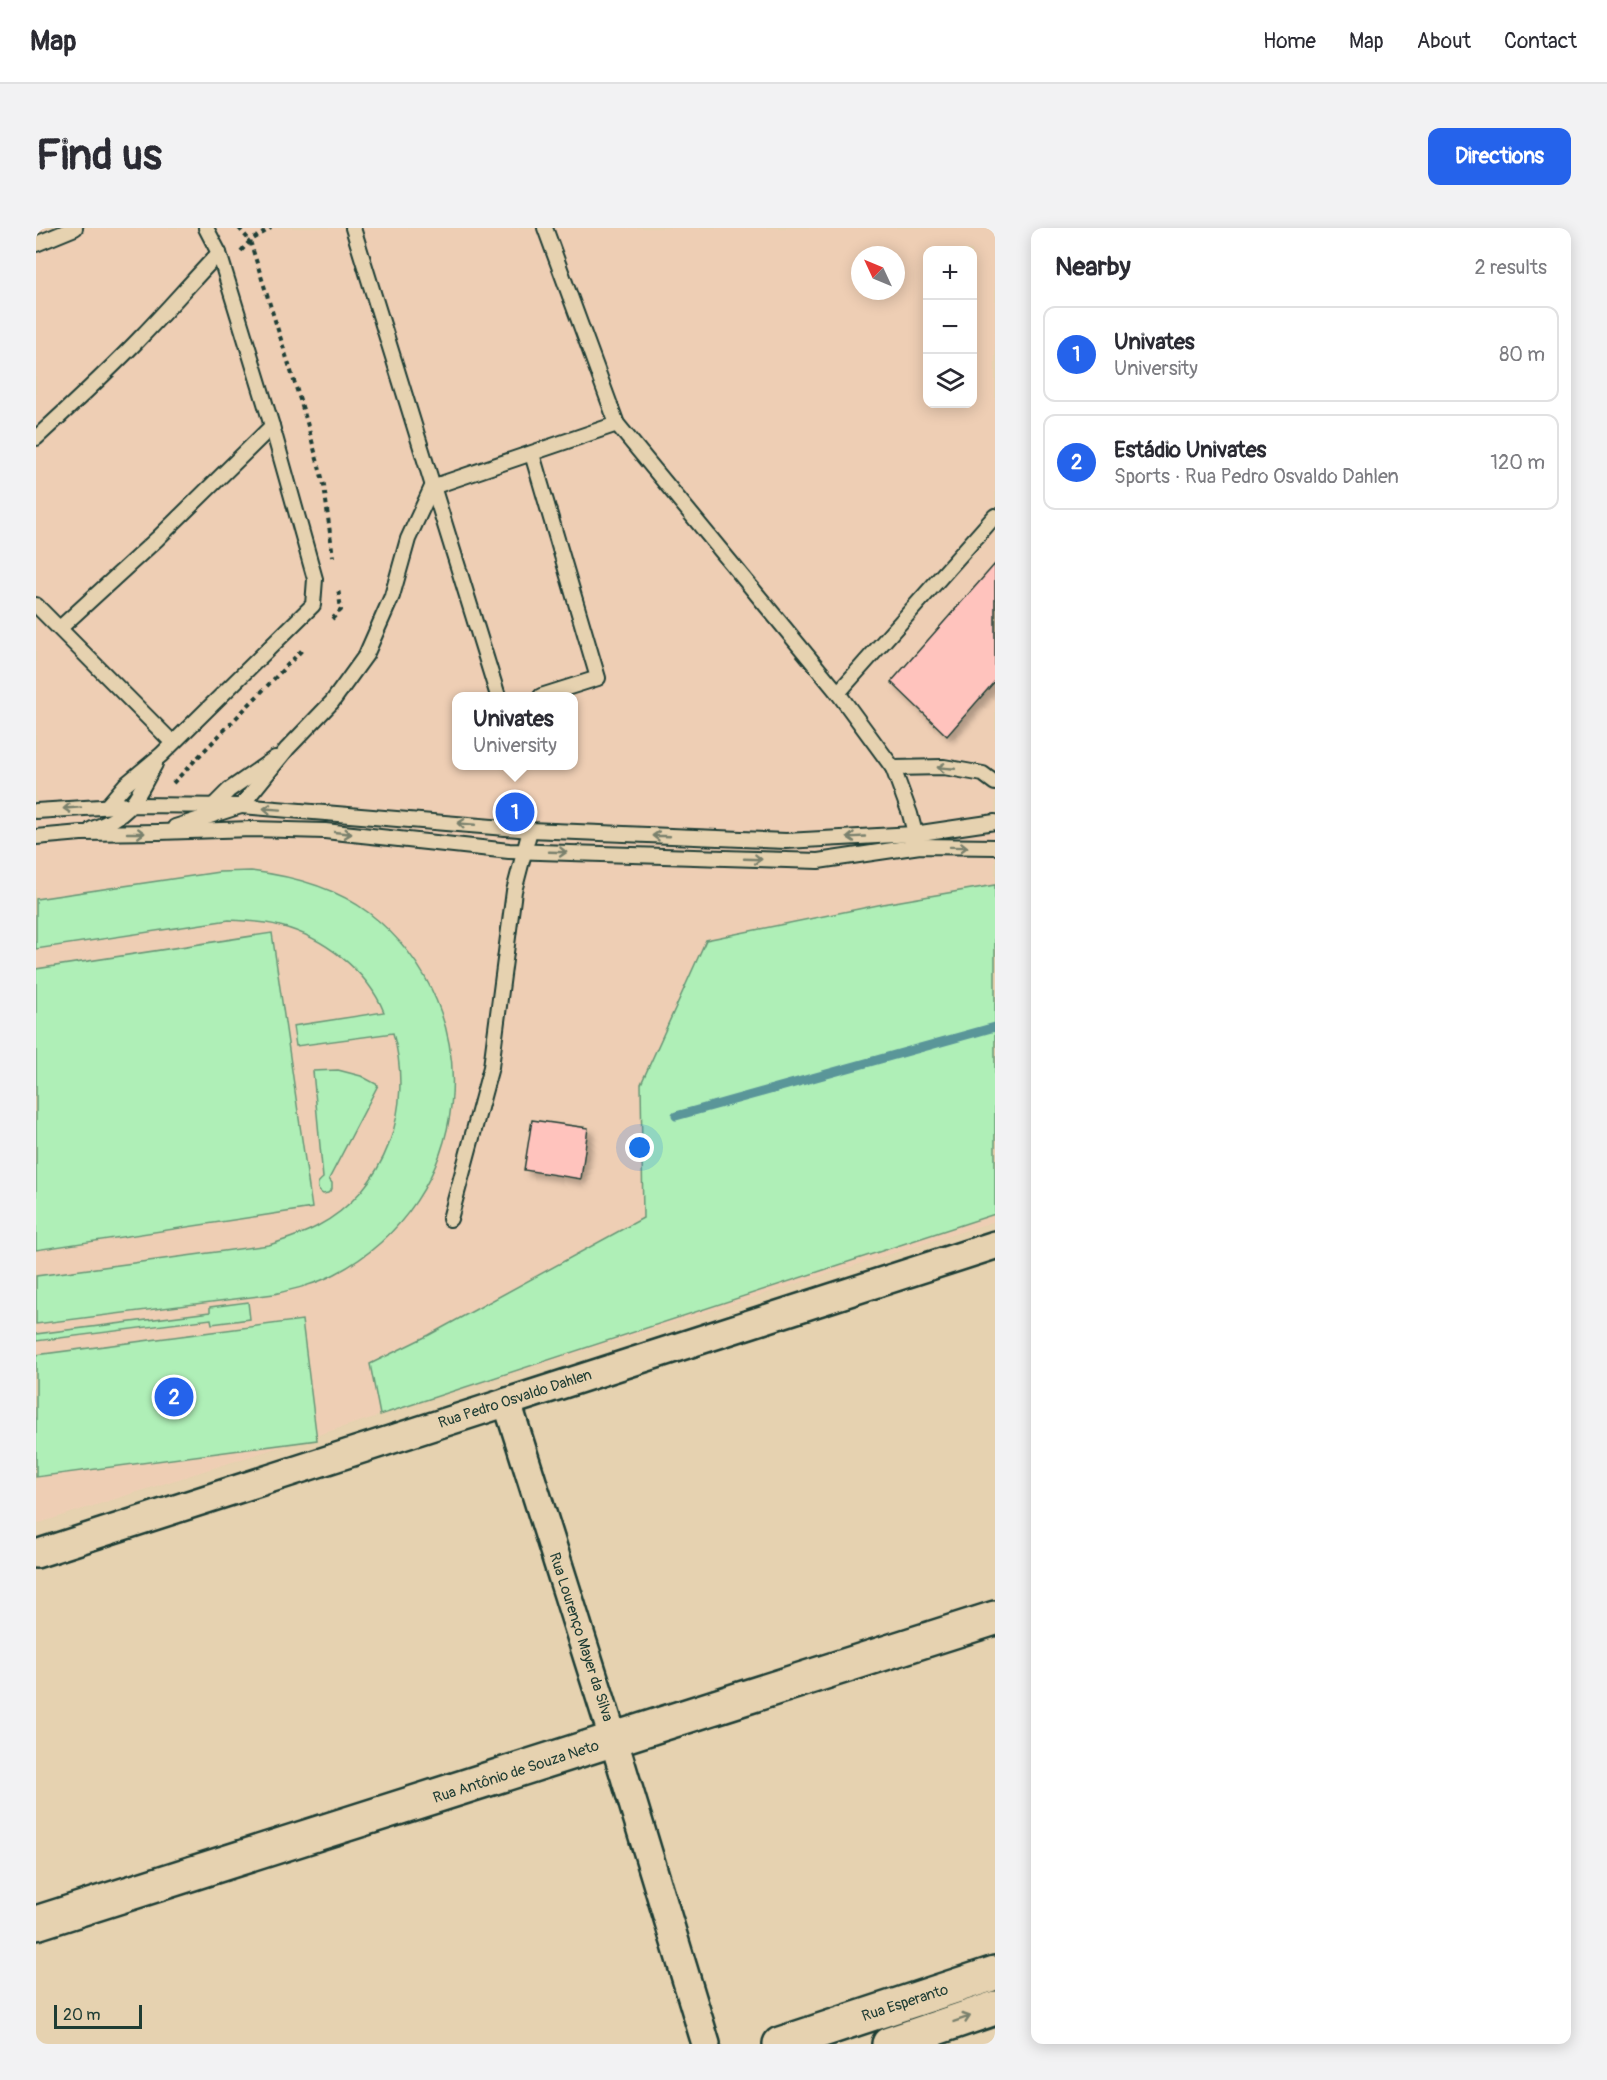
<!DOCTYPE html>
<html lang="en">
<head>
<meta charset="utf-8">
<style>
	:root { --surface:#fff; --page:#f2f2f3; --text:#2b2b33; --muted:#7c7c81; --line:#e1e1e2; --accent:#2563eb }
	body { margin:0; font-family:Pangolin,sans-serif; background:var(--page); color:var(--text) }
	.controls { position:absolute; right:18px; top:18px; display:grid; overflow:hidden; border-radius:12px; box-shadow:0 3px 15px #0003 }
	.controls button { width:54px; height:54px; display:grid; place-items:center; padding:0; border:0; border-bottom:2px solid var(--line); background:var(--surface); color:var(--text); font:30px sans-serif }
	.compass { position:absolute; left:815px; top:18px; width:54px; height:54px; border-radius:50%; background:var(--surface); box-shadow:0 3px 15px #0003; rotate:314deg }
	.scale { position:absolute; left:18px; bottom:15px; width:88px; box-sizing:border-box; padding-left:6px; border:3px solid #1f3d34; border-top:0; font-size:16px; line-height:21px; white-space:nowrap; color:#1f3d34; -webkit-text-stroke:4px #e6d2b0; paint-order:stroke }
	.you { position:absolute; left:604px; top:920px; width:21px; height:21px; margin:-15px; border:4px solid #fff; border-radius:50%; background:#1a73e8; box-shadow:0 0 0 9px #1a73e833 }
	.badge { display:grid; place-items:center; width:39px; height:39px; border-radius:50%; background:var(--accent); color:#fff; font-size:20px; font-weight:700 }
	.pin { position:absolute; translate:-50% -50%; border:3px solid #fff; box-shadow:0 2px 6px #0006 }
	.popup { position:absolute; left:416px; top:464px; width:126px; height:78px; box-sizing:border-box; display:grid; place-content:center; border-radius:12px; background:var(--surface); filter:drop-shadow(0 2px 4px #0005); font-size:20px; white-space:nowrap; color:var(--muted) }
	.popup b { font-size:22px; color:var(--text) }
	.popup::after { content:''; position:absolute; left:50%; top:100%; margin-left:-12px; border:12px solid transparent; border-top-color:var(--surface) }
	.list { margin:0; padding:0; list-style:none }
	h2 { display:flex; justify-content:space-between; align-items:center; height:78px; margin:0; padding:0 24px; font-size:26px }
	h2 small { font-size:20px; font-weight:400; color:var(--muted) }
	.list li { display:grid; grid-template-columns:39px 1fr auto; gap:18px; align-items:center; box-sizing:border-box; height:96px; margin:0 12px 12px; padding:0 12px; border:2px solid var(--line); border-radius:12px }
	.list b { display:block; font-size:22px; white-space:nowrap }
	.list p { margin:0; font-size:20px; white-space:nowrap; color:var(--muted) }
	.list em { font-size:20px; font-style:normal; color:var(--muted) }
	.icon { flex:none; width:33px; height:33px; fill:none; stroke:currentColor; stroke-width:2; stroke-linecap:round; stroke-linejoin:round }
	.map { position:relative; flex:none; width:959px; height:1816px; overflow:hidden; border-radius:12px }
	header { display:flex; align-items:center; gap:36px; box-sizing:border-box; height:84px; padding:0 30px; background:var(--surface); border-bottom:2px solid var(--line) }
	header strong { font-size:28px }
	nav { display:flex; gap:33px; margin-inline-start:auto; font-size:21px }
	.intro { display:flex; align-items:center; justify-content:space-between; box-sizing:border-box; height:144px; padding:0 36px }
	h1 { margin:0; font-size:42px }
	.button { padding:15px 27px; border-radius:12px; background:var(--accent); color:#fff; font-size:21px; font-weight:700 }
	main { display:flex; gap:36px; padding:0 36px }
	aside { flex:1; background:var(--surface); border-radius:12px; box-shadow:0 3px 15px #0003 }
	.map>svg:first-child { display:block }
	.built { fill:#eeceb4; fill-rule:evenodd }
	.green { fill:#afefb7; stroke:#679676; stroke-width:1.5 }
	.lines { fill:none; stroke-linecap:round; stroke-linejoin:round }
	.stream { stroke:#5a9699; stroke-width:9 }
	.building { fill:#ffc3bd; stroke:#1f3d34; stroke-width:1.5; filter:url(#shadow) }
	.lane-casing { stroke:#1f3d34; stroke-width:18 }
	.street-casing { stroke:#1f3d34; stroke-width:32 }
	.secondary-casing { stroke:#1f3d34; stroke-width:38 }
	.path { stroke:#1f3d34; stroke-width:4; stroke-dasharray:4.5 4.5; stroke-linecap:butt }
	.lane { stroke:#e6d2b0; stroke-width:14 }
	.street { stroke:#e6d2b0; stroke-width:27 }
	.secondary { stroke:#e6d2b0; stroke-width:33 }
	.oneway { stroke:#79806c }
	.labels { text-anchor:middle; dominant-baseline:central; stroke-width:6; stroke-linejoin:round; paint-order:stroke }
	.street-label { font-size:15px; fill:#1f3d34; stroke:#e6d2b0 }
</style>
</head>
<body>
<header>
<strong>Map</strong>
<nav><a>Home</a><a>Map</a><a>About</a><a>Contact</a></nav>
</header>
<div class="intro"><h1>Find us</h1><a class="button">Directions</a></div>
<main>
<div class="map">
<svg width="959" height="1816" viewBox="0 0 959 1816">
	<defs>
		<filter id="shadow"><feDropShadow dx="5.5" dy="5.5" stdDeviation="3" flood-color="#0004"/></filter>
	</defs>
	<rect width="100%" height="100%" fill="#e6d2b0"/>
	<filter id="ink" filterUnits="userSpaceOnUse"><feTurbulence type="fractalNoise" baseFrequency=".0167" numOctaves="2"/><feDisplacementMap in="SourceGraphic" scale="12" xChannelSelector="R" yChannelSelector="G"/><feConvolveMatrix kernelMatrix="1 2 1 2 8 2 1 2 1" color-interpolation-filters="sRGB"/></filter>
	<g filter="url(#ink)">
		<path class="built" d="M 0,0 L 959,0 L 959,993 L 0,1296 ZM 891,22 L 936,22 L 936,176 L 891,176 ZM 824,27 L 860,27 L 860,63 L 824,63 ZM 420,468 L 538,468 L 538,538 L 420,538 Z"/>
		<g class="green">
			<path d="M 215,643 C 257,648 299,659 333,685 C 459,783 438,973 299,1046 C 280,1056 259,1061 238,1066 L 0,1096 L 0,1048 L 233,1017 C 249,1012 265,1007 280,999 C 351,962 378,879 357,805 L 260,818 L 257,798 L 348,784 C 331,742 287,709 244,698 C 227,693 210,693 193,692 L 0,721 L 0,671 L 183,644 Z"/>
			<path d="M 959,657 L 959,986 L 344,1187 L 334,1136 L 393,1107 L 607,990 L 605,856 L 670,712 L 847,676 Z"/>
			<path d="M 236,705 L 276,980 L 0,1022 L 0,741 Z"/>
			<path d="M 302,842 L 325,848 L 342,857 L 293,951 L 296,955 L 296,961 L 292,965 L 287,966 L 283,963 C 280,956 282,954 287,950 L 277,843 Z"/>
			<path d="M 212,1074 L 214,1091 L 176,1096 L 175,1091 L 0,1113 L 0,1106 L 174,1084 L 174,1079 Z"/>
			<path d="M 266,1092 L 281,1212 L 0,1249 L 0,1127 Z"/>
		</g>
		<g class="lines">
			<path class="stream" d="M 640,888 L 959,799"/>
		</g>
		<g class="building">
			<path d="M 959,336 L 959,453 L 911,508 L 855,454 Z"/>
			<path d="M 496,892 L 552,900 L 545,951 L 488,942 Z"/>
		</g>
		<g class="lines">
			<defs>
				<g id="lane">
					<path d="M 317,0 L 462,468"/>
					<path d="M 509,0 L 581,196 L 802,465 L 857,540 L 874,586 L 881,613"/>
					<path d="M 0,16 L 39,0"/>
					<path d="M 0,210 C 37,176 73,143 107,107 C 133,80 157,52 183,25"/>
					<path d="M 496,226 L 562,450 L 505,468"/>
					<path d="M 0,377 L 136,514"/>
					<path d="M 24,400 L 121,311 L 236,198"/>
					<path d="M 802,465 L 959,288"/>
					<path d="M 857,540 L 908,539 L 947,546 L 959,555"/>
					<path d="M 71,578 L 89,557 L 125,527 L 277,377 L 279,351 L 236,198 L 183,25 L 170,0"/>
					<path d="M 177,578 L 193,562 L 239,530"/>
					<path d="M 0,583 L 97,577 L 205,578 L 494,602 L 750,613 L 878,606 L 959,594"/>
					<path d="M 139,599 L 205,578 L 251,521 L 296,474 L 330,427 L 356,368 L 372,311 L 396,259 L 581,196"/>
					<path d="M 56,601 C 97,587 99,571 119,536"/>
					<path d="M 0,609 L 45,605 L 123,604 L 216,601 L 289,603 L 473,623 L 782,633 L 884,618 L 959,619"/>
					<path d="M 414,991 L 455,839 L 478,663 L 494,602"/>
				</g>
				<g id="street">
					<path d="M 471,1174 L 578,1513 L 670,1816"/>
					<path d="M 0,1326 L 959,1017"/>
				</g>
				<g id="secondary">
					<path d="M 0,1695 L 959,1390"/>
					<path d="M 744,1816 L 959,1745"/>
					<path d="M 853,1816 L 959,1780"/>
				</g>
			</defs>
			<use href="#lane" class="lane-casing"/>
			<use href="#street" class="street-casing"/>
			<use href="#secondary" class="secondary-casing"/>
			<g class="path">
				<path d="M 203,0 L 214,13 L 270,191 L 288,257 L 297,329"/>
				<path d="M 205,23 L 214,13 L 235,0"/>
				<path d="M 296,391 L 305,382 L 302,360"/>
				<path d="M 137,555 L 266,422"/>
			</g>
			<use href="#lane" class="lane"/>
			<use href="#street" class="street"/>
			<use href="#secondary" class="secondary"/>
		</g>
		<defs><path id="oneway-shaft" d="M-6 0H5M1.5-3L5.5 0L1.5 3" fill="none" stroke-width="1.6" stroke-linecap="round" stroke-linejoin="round" transform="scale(1.5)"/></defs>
		<g class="oneway">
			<use href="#oneway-shaft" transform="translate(910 540) rotate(-175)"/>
			<use href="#oneway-shaft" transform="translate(36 580) rotate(176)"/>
			<use href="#oneway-shaft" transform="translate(236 581) rotate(-176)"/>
			<use href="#oneway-shaft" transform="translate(430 596) rotate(-175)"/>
			<use href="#oneway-shaft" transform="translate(100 605)"/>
			<use href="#oneway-shaft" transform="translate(307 605) rotate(6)"/>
			<use href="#oneway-shaft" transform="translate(625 608) rotate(-178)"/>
			<use href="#oneway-shaft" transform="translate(820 609) rotate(177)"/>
			<use href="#oneway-shaft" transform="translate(923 619) rotate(1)"/>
			<use href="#oneway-shaft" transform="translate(522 624) rotate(2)"/>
			<use href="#oneway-shaft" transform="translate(717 631) rotate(2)"/>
			<use href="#oneway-shaft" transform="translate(926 1791) rotate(-19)"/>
		</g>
	</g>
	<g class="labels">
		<g class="street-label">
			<text transform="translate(479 1171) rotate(-18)">Rua Pedro Osvaldo Dahlen</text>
			<text transform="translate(545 1409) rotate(72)">Rua Lourenço Mayer da Silva</text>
			<text transform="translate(480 1544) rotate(-18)">Rua Antônio de Souza Neto</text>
			<text transform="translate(869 1775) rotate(-18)">Rua Esperanto</text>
		</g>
	</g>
</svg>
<div class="controls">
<button>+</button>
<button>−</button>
<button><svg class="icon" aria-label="layers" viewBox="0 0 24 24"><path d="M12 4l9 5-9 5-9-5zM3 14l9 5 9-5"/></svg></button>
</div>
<svg class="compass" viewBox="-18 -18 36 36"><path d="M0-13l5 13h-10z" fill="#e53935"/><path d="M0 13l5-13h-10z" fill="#7c7c81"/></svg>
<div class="scale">20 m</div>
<div class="you"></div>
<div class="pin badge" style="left:479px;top:584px">1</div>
<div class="popup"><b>Univates</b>University</div>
<div class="pin badge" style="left:138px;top:1169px">2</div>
</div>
<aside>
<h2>Nearby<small>2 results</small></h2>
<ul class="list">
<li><span class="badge">1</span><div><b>Univates</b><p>University</p></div><em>80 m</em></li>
<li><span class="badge">2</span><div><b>Estádio Univates</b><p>Sports · Rua Pedro Osvaldo Dahlen</p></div><em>120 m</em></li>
</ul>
</aside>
</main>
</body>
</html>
